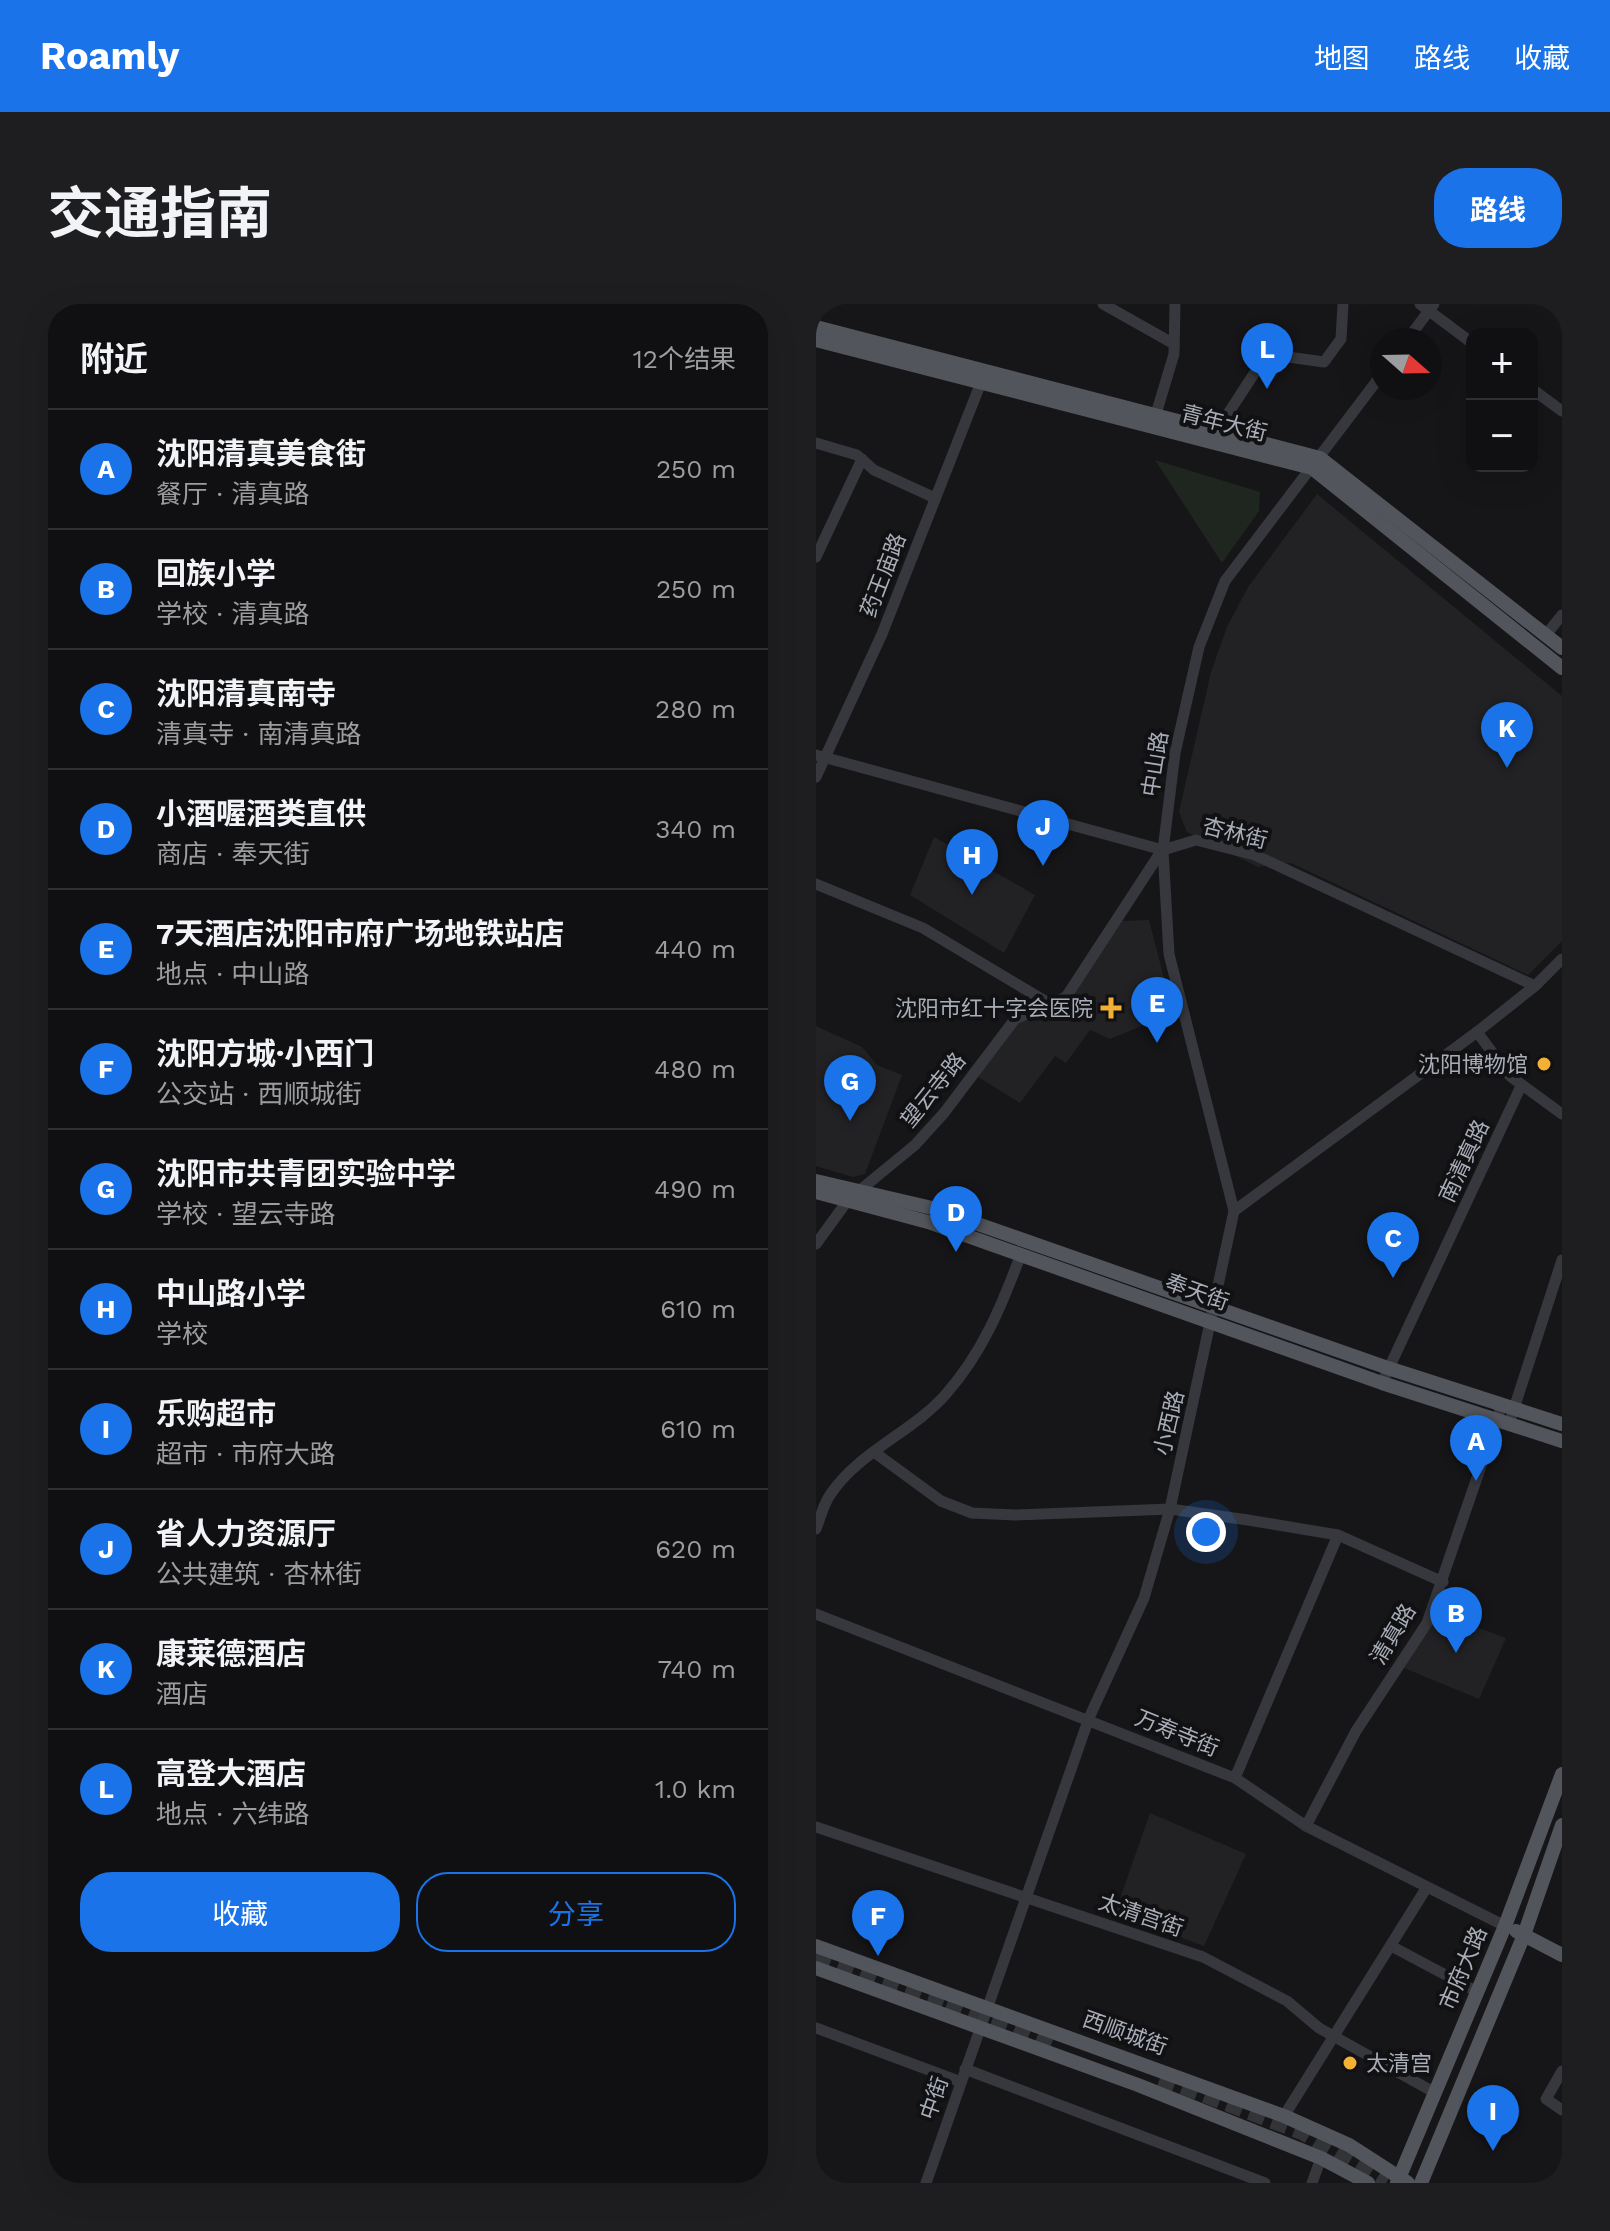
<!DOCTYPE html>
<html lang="zh">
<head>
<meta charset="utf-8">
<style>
	:root { --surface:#101012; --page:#1e1e20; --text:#f1f3f6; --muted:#9c9d9f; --line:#303032; --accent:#1a73e8 }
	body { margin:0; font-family:"Work Sans","Noto Sans SC",sans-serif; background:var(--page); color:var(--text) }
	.controls { position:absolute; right:24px; top:24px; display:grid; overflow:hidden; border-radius:16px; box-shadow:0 8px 32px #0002 }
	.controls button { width:72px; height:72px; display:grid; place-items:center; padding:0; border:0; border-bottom:2px solid var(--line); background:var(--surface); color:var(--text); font:40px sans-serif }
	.compass { position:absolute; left:554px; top:24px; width:72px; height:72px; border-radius:50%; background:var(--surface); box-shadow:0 8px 32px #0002; rotate:110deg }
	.you { position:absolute; left:390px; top:1228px; width:28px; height:28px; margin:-20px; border:6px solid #fff; border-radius:50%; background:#1a73e8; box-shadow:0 0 0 12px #1a73e833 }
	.badge { display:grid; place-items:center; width:52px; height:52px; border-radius:50%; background:var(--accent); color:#fff; font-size:26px; font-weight:700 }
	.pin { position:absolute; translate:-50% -66px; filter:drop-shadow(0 2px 4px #0008) }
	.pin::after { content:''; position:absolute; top:42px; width:28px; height:24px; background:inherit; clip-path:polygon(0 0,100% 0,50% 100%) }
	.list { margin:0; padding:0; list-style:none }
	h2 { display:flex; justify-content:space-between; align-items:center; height:104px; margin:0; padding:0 32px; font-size:34px }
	h2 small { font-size:26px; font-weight:400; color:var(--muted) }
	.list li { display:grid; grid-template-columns:52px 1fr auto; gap:24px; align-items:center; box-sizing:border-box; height:120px; padding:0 32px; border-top:2px solid var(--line) }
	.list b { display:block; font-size:30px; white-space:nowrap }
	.list p { margin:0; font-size:26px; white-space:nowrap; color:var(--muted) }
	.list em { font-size:26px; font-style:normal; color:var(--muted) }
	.actions { display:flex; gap:16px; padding:24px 32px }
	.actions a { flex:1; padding:18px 0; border:2px solid var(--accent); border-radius:32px; text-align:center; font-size:28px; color:var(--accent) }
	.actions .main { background:var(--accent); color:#fff }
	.map { position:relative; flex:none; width:746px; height:1879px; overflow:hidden; border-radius:32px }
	header { display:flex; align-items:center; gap:48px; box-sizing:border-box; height:112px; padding:0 40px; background:var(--accent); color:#fff }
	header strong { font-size:38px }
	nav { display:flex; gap:44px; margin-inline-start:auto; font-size:28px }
	.intro { display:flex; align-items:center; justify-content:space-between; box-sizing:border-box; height:192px; padding:0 48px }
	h1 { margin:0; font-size:56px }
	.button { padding:20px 36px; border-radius:32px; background:var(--accent); color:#fff; font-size:28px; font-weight:700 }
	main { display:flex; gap:48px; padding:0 48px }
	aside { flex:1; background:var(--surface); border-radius:32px; box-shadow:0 8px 32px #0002 }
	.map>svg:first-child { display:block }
	.built { fill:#222225 }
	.green { fill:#1e261f }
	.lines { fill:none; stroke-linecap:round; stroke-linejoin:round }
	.highway-tunnel { stroke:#333438; stroke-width:16; stroke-dasharray:16 8; stroke-linecap:butt }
	.minor { stroke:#37383d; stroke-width:11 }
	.major { stroke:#53555c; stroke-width:14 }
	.poi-dot { fill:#f2b134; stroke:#111113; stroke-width:3 }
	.labels { text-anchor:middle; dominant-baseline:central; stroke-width:8; stroke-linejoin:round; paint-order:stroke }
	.street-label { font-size:22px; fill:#a8adb8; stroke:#111113 }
	.poi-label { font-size:22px; fill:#a8adb8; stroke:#111113; text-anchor:end }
</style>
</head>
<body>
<header>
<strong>Roamly</strong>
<nav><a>地图</a><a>路线</a><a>收藏</a></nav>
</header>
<div class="intro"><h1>交通指南</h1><a class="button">路线</a></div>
<main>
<aside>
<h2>附近<small>12个结果</small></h2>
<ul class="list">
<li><span class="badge">A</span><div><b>沈阳清真美食街</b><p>餐厅 · 清真路</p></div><em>250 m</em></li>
<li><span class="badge">B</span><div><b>回族小学</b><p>学校 · 清真路</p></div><em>250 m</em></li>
<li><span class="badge">C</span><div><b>沈阳清真南寺</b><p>清真寺 · 南清真路</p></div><em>280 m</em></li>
<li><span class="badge">D</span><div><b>小酒喔酒类直供</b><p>商店 · 奉天街</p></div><em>340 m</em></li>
<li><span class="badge">E</span><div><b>7天酒店沈阳市府广场地铁站店</b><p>地点 · 中山路</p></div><em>440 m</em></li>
<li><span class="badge">F</span><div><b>沈阳方城·小西门</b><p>公交站 · 西顺城街</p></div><em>480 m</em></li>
<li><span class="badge">G</span><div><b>沈阳市共青团实验中学</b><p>学校 · 望云寺路</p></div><em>490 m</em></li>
<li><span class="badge">H</span><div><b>中山路小学</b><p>学校</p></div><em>610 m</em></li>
<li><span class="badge">I</span><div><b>乐购超市</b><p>超市 · 市府大路</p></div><em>610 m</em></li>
<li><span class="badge">J</span><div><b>省人力资源厅</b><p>公共建筑 · 杏林街</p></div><em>620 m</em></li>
<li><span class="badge">K</span><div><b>康莱德酒店</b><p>酒店</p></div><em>740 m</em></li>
<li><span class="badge">L</span><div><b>高登大酒店</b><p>地点 · 六纬路</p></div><em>1.0 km</em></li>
</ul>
<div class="actions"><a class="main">收藏</a><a>分享</a></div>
</aside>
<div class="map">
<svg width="746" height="1879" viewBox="0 0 746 1879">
	<rect width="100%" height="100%" fill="#161618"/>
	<g class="built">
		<path d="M 501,190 L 746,392 L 746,637 L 712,671 L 475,559 L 442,563 L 371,528 L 363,508 L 395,368 L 411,323 L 432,283 Z"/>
		<path d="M 118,533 L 219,591 L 188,649 L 94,591 Z"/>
		<path d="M 333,616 L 357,709 L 294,735 L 274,726 L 250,759 L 239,752 L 204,799 L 162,773 L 202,717 L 247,699 L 306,617 Z"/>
		<path d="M 0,722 L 46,743 L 61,761 L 86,771 L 49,870 L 37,873 L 0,862 Z"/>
		<path d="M 621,1309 L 690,1334 L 663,1395 L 588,1364 Z"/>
		<path d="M 334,1509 L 430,1550 L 388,1642 L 299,1609 Z"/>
	</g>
	<path class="green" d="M 339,156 L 444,188 L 443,207 L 406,259 Z"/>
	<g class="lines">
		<g class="highway-tunnel">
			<path d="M 0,1651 L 142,1701"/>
			<path d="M 130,1702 L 235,1743"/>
			<path d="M 344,1774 L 486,1828 L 570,1879"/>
		</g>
		<g class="minor">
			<path d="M 287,0 L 358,40"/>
			<path d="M 604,0 L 656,39"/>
			<path d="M 591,36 L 618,0"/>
			<path d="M 716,85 L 746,107"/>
			<path d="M 340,110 L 358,50 L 359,0"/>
			<path d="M 402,125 L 445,59 L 458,51 L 508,58 L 525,35 L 527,0"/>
			<path d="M 0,139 L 41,151 L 58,166 L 119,194"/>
			<path d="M 0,253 L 46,155"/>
			<path d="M 729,332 L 746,311"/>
			<path d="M 0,451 L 347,546 L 380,536 L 439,551 L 719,682"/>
			<path d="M 0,473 L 66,330 L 164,81"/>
			<path d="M 0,580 L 107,624 L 234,700"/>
			<path d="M 661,728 L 694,772 L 746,810"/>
			<path d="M 418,907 L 353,650 L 347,546 L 359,449 L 383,343 L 409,277 L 566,70"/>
			<path d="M 0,940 L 32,896 L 99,841 L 128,809 L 199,715 L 250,693 L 346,546"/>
			<path d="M 566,1079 L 705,782"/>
			<path d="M 693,1120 L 746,956"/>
			<path d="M 58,1148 L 125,1197 L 156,1209 L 199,1211 L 354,1205 L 432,1216 L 522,1231 L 627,1278"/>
			<path d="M 0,1225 C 4,1215 7,1201 14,1191 C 42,1148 97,1128 130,1090 C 167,1048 186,1001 205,950"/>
			<path d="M 0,1310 L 419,1474 L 490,1522 L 689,1622"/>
			<path d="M 419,1474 L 522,1231"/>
			<path d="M 490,1522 L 540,1427 L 611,1319 L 686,1101"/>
			<path d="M 0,1523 L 387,1653 L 471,1697 L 503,1724 L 614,1786"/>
			<path d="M 577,1643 L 656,1685"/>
			<path d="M 0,1724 L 145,1778"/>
			<path d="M 149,1765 L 449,1879"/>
			<path d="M 746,1767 L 730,1795 L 746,1806"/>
			<path d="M 468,1812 L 611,1583"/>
			<path d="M 110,1879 L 273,1414 L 328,1294 L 354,1205 L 418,907 L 661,728 L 719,682 L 746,655"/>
			<path d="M 496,1879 L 505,1854"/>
		</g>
		<g class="major">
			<path d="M 0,23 L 504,154 L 746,344"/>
			<path d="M 0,36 L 496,164 L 746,364"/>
			<path d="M 0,877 L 116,904 L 572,1064 L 746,1120"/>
			<path d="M 0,888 L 112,918 L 566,1079 L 746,1137"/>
			<path d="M 700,1627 L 746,1651"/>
			<path d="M 0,1642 L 468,1812 L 533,1841 L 592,1879"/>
			<path d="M 0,1664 L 322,1781 L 505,1854 L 552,1879"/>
			<path d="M 581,1879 L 689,1622 L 746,1470"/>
			<path d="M 605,1879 L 708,1631 L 746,1521"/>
		</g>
	</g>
	<g class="poi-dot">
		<path d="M291 692h8v8h8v8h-8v8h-8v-8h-8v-8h8z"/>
		<circle cx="728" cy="760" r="8"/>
		<circle cx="534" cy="1759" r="8"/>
	</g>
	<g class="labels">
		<g class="street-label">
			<text transform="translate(408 119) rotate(14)">青年大街</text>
			<text transform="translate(67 271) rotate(-69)">药王庙路</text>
			<text transform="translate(339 460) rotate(-81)">中山路</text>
			<text transform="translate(419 529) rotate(14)">杏林街</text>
			<text transform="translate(117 786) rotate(-51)">望云寺路</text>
			<text transform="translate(648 857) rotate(-65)">南清真路</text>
			<text transform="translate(381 988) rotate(20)">奉天街</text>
			<text transform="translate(353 1119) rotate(-77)">小西路</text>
			<text transform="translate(577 1330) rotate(-59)">清真路</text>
			<text transform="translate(361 1429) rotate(22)">万寿寺街</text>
			<text transform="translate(325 1611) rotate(19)">太清宫街</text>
			<text transform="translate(647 1664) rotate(-67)">市府大路</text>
			<text transform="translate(309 1729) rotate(20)">西顺城街</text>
			<text transform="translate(118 1794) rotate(-71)">中街</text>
		</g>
		<g class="poi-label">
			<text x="277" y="704">沈阳市红十字会医院</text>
			<text x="712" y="760">沈阳博物馆</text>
			<text x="550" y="1759" text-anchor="start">太清宫</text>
		</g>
	</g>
</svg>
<div class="controls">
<button>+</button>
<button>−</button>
</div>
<svg class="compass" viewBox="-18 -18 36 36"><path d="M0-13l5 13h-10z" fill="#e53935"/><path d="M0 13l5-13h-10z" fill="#9c9d9f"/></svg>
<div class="you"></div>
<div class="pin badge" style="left:660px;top:1177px">A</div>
<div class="pin badge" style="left:640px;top:1349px">B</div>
<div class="pin badge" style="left:577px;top:974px">C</div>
<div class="pin badge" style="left:140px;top:948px">D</div>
<div class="pin badge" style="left:341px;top:739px">E</div>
<div class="pin badge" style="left:62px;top:1652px">F</div>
<div class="pin badge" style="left:34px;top:817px">G</div>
<div class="pin badge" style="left:156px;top:591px">H</div>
<div class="pin badge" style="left:677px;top:1847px">I</div>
<div class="pin badge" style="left:227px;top:562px">J</div>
<div class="pin badge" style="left:691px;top:464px">K</div>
<div class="pin badge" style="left:451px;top:85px">L</div>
</div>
</main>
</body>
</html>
